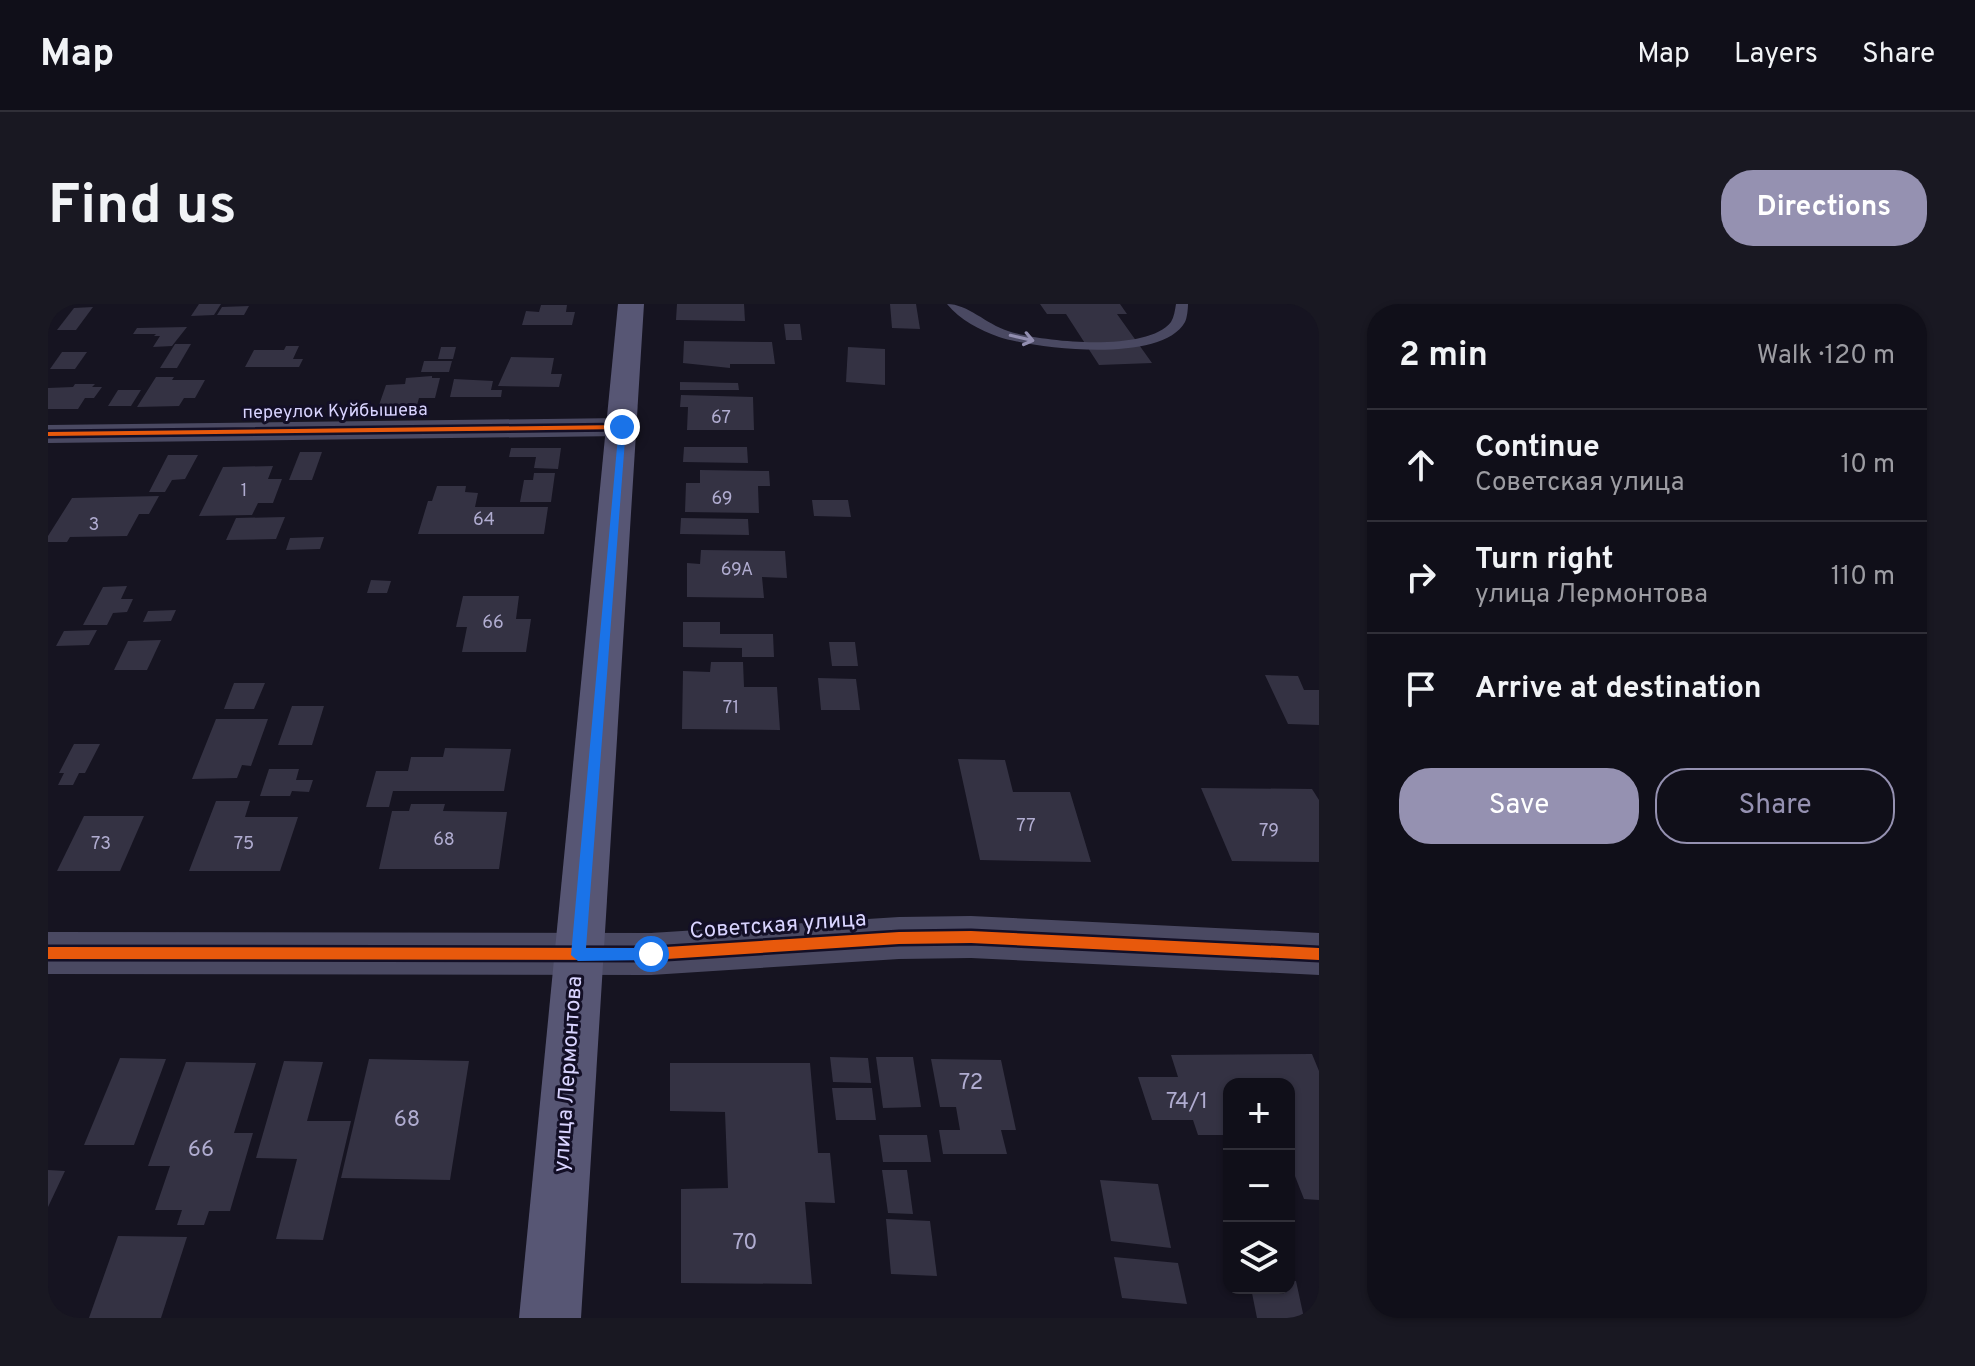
<!DOCTYPE html>
<html lang="en">
<head>
<meta charset="utf-8">
<style>
	:root { --surface:#100f19; --page:#191822; --text:#f1f3f6; --muted:#9c9ca2; --line:#302f38; --accent:#9591b1 }
	body { margin:0; font-family:Overpass,sans-serif; background:var(--page); color:var(--text) }
	.controls { position:absolute; right:24px; bottom:24px; display:grid; overflow:hidden; border-radius:16px; box-shadow:0 2px 6px #0004 }
	.controls button { width:72px; height:72px; display:grid; place-items:center; padding:0; border:0; border-bottom:2px solid var(--line); background:var(--surface); color:var(--text); font:40px sans-serif }
	.stop { position:absolute; width:24px; height:24px; margin:-18px; border:6px solid #1a73e8; border-radius:50%; background:#fff }
	.stop.end { background:#1a73e8; border-color:#fff; box-shadow:0 2px 8px #0008 }
	.list { margin:0; padding:0; list-style:none }
	h2 { display:flex; justify-content:space-between; align-items:center; height:104px; margin:0; padding:0 32px; font-size:34px }
	h2 small { font-size:26px; font-weight:400; color:var(--muted) }
	.list li { display:grid; grid-template-columns:52px 1fr auto; gap:24px; align-items:center; box-sizing:border-box; height:112px; padding:0 32px; border-top:2px solid var(--line) }
	.list b { display:block; font-size:30px; white-space:nowrap }
	.list p { margin:0; font-size:26px; white-space:nowrap; color:var(--muted) }
	.list em { font-size:26px; font-style:normal; color:var(--muted) }
	.actions { display:flex; gap:16px; padding:24px 32px }
	.actions a { flex:1; padding:18px 0; border:2px solid var(--accent); border-radius:32px; text-align:center; font-size:28px; color:var(--accent) }
	.actions .main { background:var(--accent); color:#fff }
	.icon { flex:none; width:44px; height:44px; fill:none; stroke:currentColor; stroke-width:2; stroke-linecap:round; stroke-linejoin:round }
	.map { position:relative; flex:none; width:1271px; height:1014px; overflow:hidden; border-radius:32px }
	header { display:flex; align-items:center; gap:48px; box-sizing:border-box; height:112px; padding:0 40px; background:var(--surface); border-bottom:2px solid var(--line) }
	header strong { font-size:38px }
	nav { display:flex; gap:44px; margin-inline-start:auto; font-size:28px }
	.intro { display:flex; align-items:center; justify-content:space-between; box-sizing:border-box; height:192px; padding:0 48px }
	h1 { margin:0; font-size:56px }
	.button { padding:20px 36px; border-radius:32px; background:var(--accent); color:#fff; font-size:28px; font-weight:700 }
	main { display:flex; gap:48px; padding:0 48px }
	aside { flex:1; background:var(--surface); border-radius:32px; box-shadow:0 2px 6px #0004 }
	.map>svg:first-child { display:block }
	.building { fill:#343243 }
	.lines { fill:none; stroke-linecap:round; stroke-linejoin:round }
	.lane { fill:#4a4962; fill-rule:evenodd }
	.street { fill:#4a4962; fill-rule:evenodd }
	.secondary { fill:#575674; fill-rule:evenodd }
	.cycleway-casing { stroke:#130f26; stroke-width:5 }
	.cycleway { fill:#e8590c; fill-rule:evenodd }
	.oneway { stroke:#928eb0 }
	.route { fill:#1a73e8 }
	.labels { text-anchor:middle; dominant-baseline:central; stroke-width:6; stroke-linejoin:round; paint-order:stroke }
	.far-street-label { font-size:18px; fill:#d9d4ff; stroke:#130f26 }
	.number-label { font-size:18px; fill:#b0acd0 }
	.street-label { font-size:22px; fill:#d9d4ff; stroke:#130f26 }
	.near-number-label { font-size:22px; fill:#b0acd0 }
</style>
</head>
<body>
<header>
<strong>Map</strong>
<nav><a>Map</a><a>Layers</a><a>Share</a></nav>
</header>
<div class="intro"><h1>Find us</h1><a class="button">Directions</a></div>
<main>
<div class="map">
<svg width="1271" height="1014" viewBox="0 0 1271 1014">
	<rect width="100%" height="100%" fill="#161421"/>
	<g class="building">
		<path d="M 151,0 L 173,0 L 166,11 L 143,12 Z"/>
		<path d="M 629,0 L 696,0 L 697,17 L 628,16 Z"/>
		<path d="M 842,0 L 868,0 L 872,25 L 844,24 Z"/>
		<path d="M 992,0 L 1072,0 L 1079,10 L 1069,10 L 1104,59 L 1051,61 L 1018,10 L 999,10 Z"/>
		<path d="M 493,1 L 519,1 L 518,8 L 527,8 L 524,21 L 474,21 L 478,7 L 491,8 Z"/>
		<path d="M 201,2 L 196,11 L 169,11 L 174,3 Z"/>
		<path d="M 45,3 L 28,26 L 9,26 L 26,4 Z"/>
		<path d="M 736,20 L 752,20 L 754,36 L 738,36 Z"/>
		<path d="M 139,23 L 124,42 L 105,43 L 112,32 L 106,32 L 108,30 L 85,30 L 89,24 Z"/>
		<path d="M 636,37 L 724,38 L 727,60 L 682,60 L 682,64 L 635,59 Z"/>
		<path d="M 127,40 L 143,40 L 129,64 L 112,64 Z"/>
		<path d="M 238,42 L 251,42 L 245,55 L 255,55 L 251,63 L 197,63 L 206,46 L 236,46 Z"/>
		<path d="M 393,43 L 408,43 L 405,55 L 390,55 Z"/>
		<path d="M 800,43 L 837,45 L 837,81 L 798,78 Z"/>
		<path d="M 14,48 L 39,48 L 27,65 L 2,65 Z"/>
		<path d="M 463,53 L 506,54 L 503,70 L 514,70 L 511,83 L 450,82 Z"/>
		<path d="M 376,57 L 404,57 L 401,68 L 373,68 Z"/>
		<path d="M 384,72 L 384,74 L 392,74 L 387,94 L 371,94 L 369,101 L 331,101 L 338,81 L 357,80 L 358,74 Z"/>
		<path d="M 108,73 L 126,73 L 124,76 L 157,76 L 147,94 L 136,94 L 131,102 L 89,103 Z"/>
		<path d="M 406,75 L 445,77 L 443,86 L 454,86 L 453,93 L 402,93 Z"/>
		<path d="M 632,78 L 690,79 L 691,86 L 632,86 Z"/>
		<path d="M 27,80 L 47,80 L 44,83 L 54,83 L 46,94 L 37,94 L 30,105 L 0,105 L 0,84 L 25,83 Z"/>
		<path d="M 70,86 L 93,86 L 83,102 L 60,102 Z"/>
		<path d="M 633,91 L 705,93 L 706,126 L 639,126 L 640,103 L 632,103 Z"/>
		<path d="M 636,143 L 699,143 L 700,159 L 635,158 Z"/>
		<path d="M 463,144 L 513,144 L 510,165 L 486,164 L 488,153 L 461,153 Z"/>
		<path d="M 252,148 L 274,148 L 264,176 L 241,176 Z"/>
		<path d="M 120,151 L 150,151 L 137,175 L 124,176 L 117,188 L 101,188 Z"/>
		<path d="M 225,162 L 220,175 L 234,175 L 225,199 L 210,199 L 204,211 L 151,212 L 175,163 Z"/>
		<path d="M 652,166 L 721,167 L 722,182 L 710,182 L 711,209 L 637,208 L 638,179 L 652,179 Z"/>
		<path d="M 486,169 L 507,169 L 503,198 L 472,198 L 476,176 L 485,176 Z"/>
		<path d="M 389,182 L 418,182 L 417,188 L 430,189 L 427,203 L 500,203 L 496,230 L 370,230 L 380,197 L 384,197 Z"/>
		<path d="M 111,192 L 101,210 L 91,210 L 79,232 L 22,233 L 19,238 L 0,238 L 0,232 L 24,194 Z"/>
		<path d="M 764,196 L 800,196 L 803,213 L 766,212 Z"/>
		<path d="M 237,213 L 228,235 L 178,236 L 188,214 Z"/>
		<path d="M 633,214 L 700,215 L 701,231 L 632,230 Z"/>
		<path d="M 276,233 L 272,245 L 238,246 L 242,234 Z"/>
		<path d="M 653,246 L 737,247 L 739,274 L 714,273 L 716,294 L 639,293 L 639,259 L 652,260 Z"/>
		<path d="M 323,276 L 343,277 L 339,289 L 319,289 Z"/>
		<path d="M 79,282 L 73,295 L 85,295 L 79,308 L 65,309 L 59,321 L 35,321 L 55,283 Z"/>
		<path d="M 415,292 L 471,292 L 468,315 L 483,315 L 478,348 L 414,348 L 419,323 L 408,323 Z"/>
		<path d="M 128,306 L 123,317 L 95,318 L 100,307 Z"/>
		<path d="M 635,318 L 672,318 L 672,330 L 725,330 L 726,353 L 694,353 L 694,344 L 635,343 Z"/>
		<path d="M 49,326 L 41,341 L 8,342 L 16,327 Z"/>
		<path d="M 113,336 L 99,366 L 66,366 L 80,337 Z"/>
		<path d="M 781,338 L 807,338 L 810,362 L 784,362 Z"/>
		<path d="M 663,358 L 695,358 L 696,383 L 729,383 L 732,426 L 634,425 L 635,367 L 662,368 Z"/>
		<path d="M 1217,371 L 1250,372 L 1256,386 L 1271,386 L 1271,421 L 1240,420 Z"/>
		<path d="M 770,374 L 808,375 L 812,406 L 773,406 Z"/>
		<path d="M 186,379 L 217,379 L 206,405 L 176,405 Z"/>
		<path d="M 244,402 L 276,402 L 264,441 L 230,441 Z"/>
		<path d="M 168,415 L 220,415 L 203,462 L 194,461 L 189,474 L 144,475 Z"/>
		<path d="M 26,440 L 52,440 L 37,469 L 31,469 L 25,481 L 10,481 L 16,469 L 11,469 Z"/>
		<path d="M 397,444 L 463,445 L 456,487 L 345,487 L 341,503 L 318,503 L 328,467 L 360,467 L 363,453 L 395,453 Z"/>
		<path d="M 910,455 L 957,456 L 965,488 L 1022,488 L 1043,558 L 932,556 Z"/>
		<path d="M 221,465 L 251,465 L 248,476 L 265,476 L 261,488 L 244,487 L 242,492 L 212,492 Z"/>
		<path d="M 1153,484 L 1264,485 L 1271,496 L 1271,558 L 1184,557 Z"/>
		<path d="M 168,497 L 202,497 L 197,513 L 250,513 L 232,567 L 141,567 Z"/>
		<path d="M 363,500 L 397,500 L 395,507 L 459,508 L 451,565 L 331,565 L 344,507 L 361,507 Z"/>
		<path d="M 36,512 L 96,512 L 72,567 L 9,567 Z"/>
		<path d="M 1264,750 L 1271,767 L 1271,896 L 1256,895 L 1241,857 L 1241,780 L 1181,780 L 1181,831 L 1150,831 L 1145,816 L 1104,816 L 1090,773 L 1130,773 L 1123,751 Z"/>
		<path d="M 782,753 L 820,754 L 823,779 L 785,778 Z"/>
		<path d="M 828,753 L 865,753 L 873,803 L 835,804 Z"/>
		<path d="M 72,754 L 118,755 L 86,841 L 36,841 Z"/>
		<path d="M 321,755 L 421,757 L 402,876 L 293,874 Z"/>
		<path d="M 883,755 L 953,756 L 968,826 L 953,826 L 959,850 L 895,850 L 891,826 L 912,826 L 908,803 L 892,803 Z"/>
		<path d="M 236,757 L 275,758 L 259,817 L 303,817 L 275,936 L 228,935 L 249,855 L 208,854 Z"/>
		<path d="M 138,758 L 208,759 L 186,829 L 205,829 L 182,907 L 161,907 L 156,921 L 129,921 L 134,906 L 107,906 L 122,862 L 100,862 Z"/>
		<path d="M 622,759 L 762,759 L 770,849 L 782,849 L 787,899 L 757,898 L 764,980 L 633,979 L 633,885 L 680,884 L 677,808 L 622,807 Z"/>
		<path d="M 784,784 L 824,784 L 828,816 L 788,816 Z"/>
		<path d="M 831,831 L 879,831 L 883,858 L 835,858 Z"/>
		<path d="M 0,866 L 17,867 L 0,903 Z"/>
		<path d="M 834,866 L 859,866 L 865,910 L 840,909 Z"/>
		<path d="M 1052,876 L 1110,880 L 1123,944 L 1063,937 Z"/>
		<path d="M 838,915 L 882,917 L 889,972 L 843,970 Z"/>
		<path d="M 70,932 L 139,933 L 113,1014 L 41,1014 Z"/>
		<path d="M 1066,953 L 1130,959 L 1139,1000 L 1074,994 Z"/>
		<path d="M 1241,976 L 1248,977 L 1256,1014 L 1209,1014 L 1203,984 L 1241,984 Z"/>
	</g>
	<g class="lines">
		<path class="lane" d="M 899,0 C 920,0 938,20 960,27 C 993,38 1099,49 1123,18 C 1126,13 1127,6 1128,0 L 1140,0 C 1140,5 1139,14 1137,18 C 1114,60 989,45 951,33 C 932,26 912,16 899,0 Z"/>
		<g class="street">
			<path d="M 574,114 L 585,117 L 589,123 L 585,129 L 574,132 L 0,139 L 0,121 Z"/>
			<path d="M 923,612 L 1271,629 L 1271,671 L 923,654 L 851,655 L 603,671 L 0,670 L 0,628 L 603,629 L 851,613 Z"/>
		</g>
		<path class="secondary" d="M 570,0 L 596,0 L 533,1014 L 471,1014 Z"/>
		<defs>
			<g id="cycleway">
				<path d="M 574,121 L 578,123 L 577,125 L 0,132 L 0,128 Z"/>
				<path d="M 923,627 L 1271,644 L 1271,656 L 923,639 L 851,640 L 603,656 L 0,655 L 0,643 L 603,644 L 851,628 Z"/>
			</g>
		</defs>
		<use href="#cycleway" class="cycleway-casing"/>
		<use href="#cycleway" class="cycleway"/>
	</g>
	<defs><path id="oneway-shaft" d="M-6 0H5M1.5-3L5.5 0L1.5 3" fill="none" stroke-width="1.6" stroke-linecap="round" stroke-linejoin="round" transform="scale(2)"/></defs>
	<use class="oneway" href="#oneway-shaft" transform="translate(974 34) rotate(13)"/>
	<path class="route" d="M 571,121 L 578,123 L 538,644 L 603,644 L 610,650 L 603,656 L 530,657 L 523,651 Z"/>
	<g class="labels">
		<g class="far-street-label">
			<text transform="translate(287 108) rotate(-1)">переулок Куйбышева</text>
		</g>
		<g class="number-label">
			<text x="673" y="114">67</text>
			<text x="196" y="187">1</text>
			<text x="674" y="195">69</text>
			<text x="436" y="216">64</text>
			<text x="46" y="221">3</text>
			<text x="689" y="266">69А</text>
			<text x="445" y="319">66</text>
			<text x="683" y="404">71</text>
			<text x="978" y="522">77</text>
			<text x="1221" y="527">79</text>
			<text x="396" y="536">68</text>
			<text x="53" y="540">73</text>
			<text x="196" y="540">75</text>
		</g>
		<g class="street-label">
			<text transform="translate(730 622) rotate(-4)">Советская улица</text>
			<text transform="translate(521 770) rotate(-86)">улица Лермонтова</text>
		</g>
		<g class="near-number-label">
			<text x="923" y="779">72</text>
			<text x="1139" y="798">74/1</text>
			<text x="359" y="816">68</text>
			<text x="153" y="846">66</text>
			<text x="697" y="939">70</text>
		</g>
	</g>
</svg>
<div class="controls">
<button>+</button>
<button>−</button>
<button><svg class="icon" aria-label="layers" viewBox="0 0 24 24"><path d="M12 4l9 5-9 5-9-5zM3 14l9 5 9-5"/></svg></button>
</div>
<div class="stop" style="left:603px;top:650px"></div>
<div class="stop end" style="left:574px;top:123px"></div>
</div>
<aside>
<h2>2 min<small>Walk · 120 m</small></h2>
<ul class="list">
<li><svg class="icon" aria-label="ahead" viewBox="0 0 24 24"><path d="M12 20V5M6 11l6-6 6 6"/></svg><div><b>Continue</b><p>Советская улица</p></div><em>10 m</em></li>
<li><svg class="icon" aria-label="right" viewBox="0 0 24 24"><path d="M7 20v-9h11M14 6l5 5-5 5"/></svg><div><b>Turn right</b><p>улица Лермонтова</p></div><em>110 m</em></li>
<li><svg class="icon" aria-label="arrive" viewBox="0 0 24 24"><path d="M6 21V4h12l-3 4 3 4H6"/></svg><div><b>Arrive at destination</b></div></li>
</ul>
<div class="actions"><a class="main">Save</a><a>Share</a></div>
</aside>
</main>
</body>
</html>
